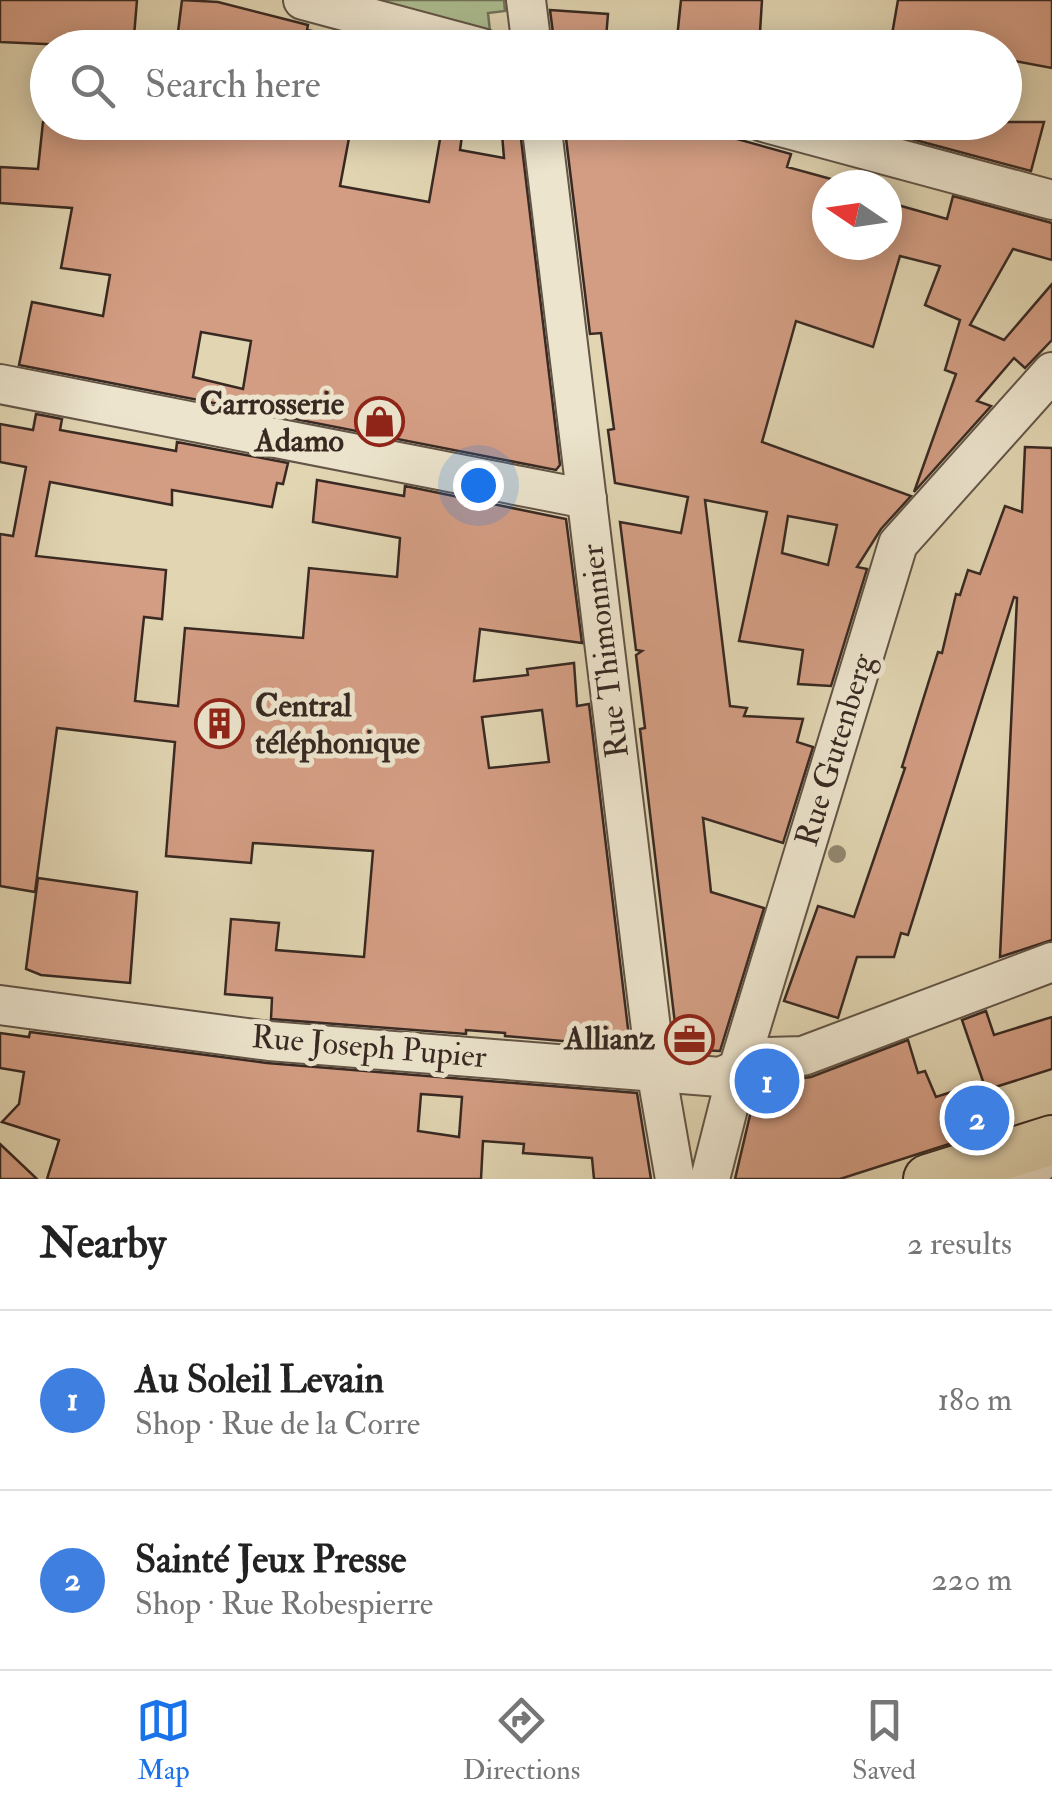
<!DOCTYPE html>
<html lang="en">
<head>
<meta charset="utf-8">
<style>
	:root { --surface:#fff; --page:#f6f6f6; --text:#222; --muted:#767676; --line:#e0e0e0; --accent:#1a73e8 }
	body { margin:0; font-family:"IM FELL Double Pica",serif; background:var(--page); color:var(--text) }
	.compass { position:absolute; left:812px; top:170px; width:90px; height:90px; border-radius:50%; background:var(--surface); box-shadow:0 5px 25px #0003; rotate:283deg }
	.you { position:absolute; left:478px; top:485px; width:35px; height:35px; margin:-25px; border:8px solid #fff; border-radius:50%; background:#1a73e8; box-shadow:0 0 0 15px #1a73e833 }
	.badge { display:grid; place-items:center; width:65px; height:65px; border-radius:50%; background:var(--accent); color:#fff; font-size:32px; font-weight:700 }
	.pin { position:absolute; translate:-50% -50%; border:5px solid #fff; box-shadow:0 2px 10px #0006 }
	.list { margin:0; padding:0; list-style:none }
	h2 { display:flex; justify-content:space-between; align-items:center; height:130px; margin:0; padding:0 40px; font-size:42px }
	h2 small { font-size:32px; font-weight:400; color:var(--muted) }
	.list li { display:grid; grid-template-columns:65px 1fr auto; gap:30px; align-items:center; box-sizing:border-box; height:180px; padding:0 40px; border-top:2px solid var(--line) }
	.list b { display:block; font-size:38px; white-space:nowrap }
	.list p { margin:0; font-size:32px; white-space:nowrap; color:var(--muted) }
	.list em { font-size:32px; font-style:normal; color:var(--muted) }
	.icon { flex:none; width:55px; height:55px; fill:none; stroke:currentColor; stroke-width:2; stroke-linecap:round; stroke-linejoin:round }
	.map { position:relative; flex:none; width:1052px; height:1179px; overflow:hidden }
	.search { position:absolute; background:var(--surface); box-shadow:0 5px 25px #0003; left:30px; right:30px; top:30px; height:110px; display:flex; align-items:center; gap:25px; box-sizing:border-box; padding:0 35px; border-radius:55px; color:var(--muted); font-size:38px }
	.sheet { height:490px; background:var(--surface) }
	nav { display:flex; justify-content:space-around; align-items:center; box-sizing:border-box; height:140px; border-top:2px solid var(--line); background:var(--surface); font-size:28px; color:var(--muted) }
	nav a { display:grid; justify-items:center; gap:5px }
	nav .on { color:var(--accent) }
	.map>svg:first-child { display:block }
	.green { fill:#acbe91; stroke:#72745a; stroke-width:2.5 }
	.building { fill:#d39d83; stroke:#382922; stroke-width:2.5; fill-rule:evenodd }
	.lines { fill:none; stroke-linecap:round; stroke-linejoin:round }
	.minor-casing { stroke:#625446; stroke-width:42 }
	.major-casing { stroke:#382922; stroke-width:52 }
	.minor { stroke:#ece4cd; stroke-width:38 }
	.major { stroke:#e1d5b2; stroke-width:48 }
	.tree { fill:#91876f }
	.labels { text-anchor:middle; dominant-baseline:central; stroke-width:10; stroke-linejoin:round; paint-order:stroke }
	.poi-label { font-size:32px; font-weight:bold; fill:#382922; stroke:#ece4cd; text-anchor:end }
	.street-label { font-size:32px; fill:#382922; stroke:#ece4cd }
</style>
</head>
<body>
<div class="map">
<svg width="1052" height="1179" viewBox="0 0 1052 1179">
	<rect width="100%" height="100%" fill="#e1d5b2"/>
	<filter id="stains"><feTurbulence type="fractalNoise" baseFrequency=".002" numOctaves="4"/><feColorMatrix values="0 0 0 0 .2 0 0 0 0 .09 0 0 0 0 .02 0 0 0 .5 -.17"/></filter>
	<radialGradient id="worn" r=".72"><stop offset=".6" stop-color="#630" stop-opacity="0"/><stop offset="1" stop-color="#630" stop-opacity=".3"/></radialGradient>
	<path class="green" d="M 362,0 L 504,0 L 505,11 L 488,13 L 490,31 Z"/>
	<g class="building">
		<path d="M 0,0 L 137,0 L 133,48 L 0,42 Z"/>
		<path d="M 182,0 L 218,2 L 308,25 L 307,30 L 346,38 L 345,48 L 176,48 Z"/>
		<path d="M 681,0 L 762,0 L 759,48 L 676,48 Z"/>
		<path d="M 898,0 L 1052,0 L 1052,68 L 1004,59 L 1004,48 L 890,46 Z"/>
		<path d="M 550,10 L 608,14 L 606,38 L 553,33 Z"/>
		<path d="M 43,122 L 352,122 L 340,186 L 429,202 L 443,122 L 464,122 L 460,150 L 504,158 L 501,122 L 519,122 L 560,465 L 556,470 L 19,365 L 32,302 L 103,316 L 110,275 L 61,268 L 72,208 L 0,203 L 0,167 L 38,169 ZM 201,332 L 251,341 L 243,389 L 193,377 Z"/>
		<path d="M 564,122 L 632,127 L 632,122 L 676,122 L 791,154 L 787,167 L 831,179 L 827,245 L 887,245 L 887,202 L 947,219 L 953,196 L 1052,223 L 1052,260 L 1013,249 L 970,325 L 1004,340 L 1052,284 L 1052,340 L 1025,368 L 1014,358 L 977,401 L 991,406 L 914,492 L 956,374 L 945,370 L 960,320 L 925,305 L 940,266 L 900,256 L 873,347 L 796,321 L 762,442 L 911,496 L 881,529 L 857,567 L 867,569 L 831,686 L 798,684 L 803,650 L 739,641 L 767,512 L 705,500 L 730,706 L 747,708 L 744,716 L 803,719 L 797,742 L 813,747 L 783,843 L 703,818 L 711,892 L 764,908 L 720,1051 L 678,1049 L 640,729 L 645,728 L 636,655 L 642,651 L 636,650 L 620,522 L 681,533 L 688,497 L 615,483 L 608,430 L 614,429 L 601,333 L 590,334 ZM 788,516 L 837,525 L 828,565 L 782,553 Z"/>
		<path d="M 875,122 L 1044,122 L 1031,171 L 874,129 Z"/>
		<path d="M 36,414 L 62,419 L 60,430 L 176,451 L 177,442 L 288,463 L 283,484 L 277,483 L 272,507 L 172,490 L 172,505 L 50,482 L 36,556 L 166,570 L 162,619 L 144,617 L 135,701 L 178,706 L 185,628 L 303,638 L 309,568 L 397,577 L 400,538 L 313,522 L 317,480 L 404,496 L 405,486 L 566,519 L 582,643 L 480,629 L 474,681 L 528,675 L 527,669 L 574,663 L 577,706 L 589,704 L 629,1037 L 620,1046 L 505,1036 L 505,1033 L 466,1030 L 466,1034 L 271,1019 L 272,998 L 225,994 L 231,919 L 279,923 L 276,950 L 364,957 L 373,851 L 253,843 L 251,863 L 166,856 L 175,742 L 57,728 L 35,892 L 0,886 L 0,534 L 13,536 L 26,467 L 0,462 L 0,424 L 33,430 ZM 542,710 L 549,762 L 489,768 L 482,717 Z"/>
		<path d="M 1025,447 L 1052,448 L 1052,940 L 1000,957 L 1017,598 L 1014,597 L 908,935 L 901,933 L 894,957 L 857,957 L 838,1018 L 784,1001 L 818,906 L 854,917 L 905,768 L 902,767 L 938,652 L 942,653 L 956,594 L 960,595 L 968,570 L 980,574 L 1005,506 L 1022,512 Z"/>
		<path d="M 38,878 L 137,892 L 130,983 L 41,975 L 26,969 Z"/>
		<path d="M 986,1011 L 994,1035 L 1052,1017 L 1052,1069 L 986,1090 L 962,1020 Z"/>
		<path d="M 30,1032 L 267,1063 L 637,1093 L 651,1179 L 594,1179 L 592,1158 L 523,1153 L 524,1144 L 483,1141 L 481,1179 L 47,1179 L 59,1140 L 2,1122 L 19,1104 L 24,1072 L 0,1068 L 0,1033 L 29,1037 ZM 421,1094 L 462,1097 L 459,1137 L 418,1131 Z"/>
		<path d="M 908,1040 L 918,1073 L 925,1071 L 936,1097 L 982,1082 L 996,1129 L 840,1179 L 735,1179 L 755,1094 L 764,1083 L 811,1077 Z"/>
		<path d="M 0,1144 L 37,1179 L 0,1179 Z"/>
	</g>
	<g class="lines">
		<defs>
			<g id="minor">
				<path d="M 303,0 L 482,48"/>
				<path d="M 526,0 L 532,48"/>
				<path d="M 541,122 L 656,1070 L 675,1179"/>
				<path d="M 763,122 L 1052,200"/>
				<path d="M 0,384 L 587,499"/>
				<path d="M 0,1005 L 269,1041 L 720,1077 L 767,1057 L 803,1056 L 1052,962"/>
				<path d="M 710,1179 L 738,1069 L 898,544 L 1052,372"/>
				<path d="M 1023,1179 L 1052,1149"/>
			</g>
			<path id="major" d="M 928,1179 L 1052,1140"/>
		</defs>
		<use href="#minor" class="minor-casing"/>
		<use href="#major" class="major-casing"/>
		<use href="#minor" class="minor"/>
		<use href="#major" class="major"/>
	</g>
	<circle class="tree" cx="837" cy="854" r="9"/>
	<defs>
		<symbol id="shop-ring" viewBox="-11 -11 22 22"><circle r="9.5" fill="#ece4cd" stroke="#8f2418" stroke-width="1.5"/><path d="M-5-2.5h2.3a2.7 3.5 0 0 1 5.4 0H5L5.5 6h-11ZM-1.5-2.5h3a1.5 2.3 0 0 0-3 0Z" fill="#8f2418"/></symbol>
		<symbol id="building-ring" viewBox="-11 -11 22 22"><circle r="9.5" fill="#ece4cd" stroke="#8f2418" stroke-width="1.5"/><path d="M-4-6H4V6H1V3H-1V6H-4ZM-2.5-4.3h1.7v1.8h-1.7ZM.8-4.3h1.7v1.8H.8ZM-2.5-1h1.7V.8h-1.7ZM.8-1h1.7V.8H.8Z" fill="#8f2418"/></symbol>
		<symbol id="office-ring" viewBox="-11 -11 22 22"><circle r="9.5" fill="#ece4cd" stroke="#8f2418" stroke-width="1.5"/><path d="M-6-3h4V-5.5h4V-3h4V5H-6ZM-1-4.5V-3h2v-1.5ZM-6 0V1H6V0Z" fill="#8f2418"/></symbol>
	</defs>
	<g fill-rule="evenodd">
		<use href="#shop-ring" x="352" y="394" width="55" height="55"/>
		<use href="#building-ring" x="192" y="696" width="55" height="55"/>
		<use href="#office-ring" x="662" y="1012" width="55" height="55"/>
	</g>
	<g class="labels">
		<g class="poi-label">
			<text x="344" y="404">Carrosserie<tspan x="344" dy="37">Adamo</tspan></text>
			<text x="255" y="706" text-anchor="start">Central<tspan x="255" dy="37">téléphonique</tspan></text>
			<text x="655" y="1039">Allianz</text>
		</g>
		<g class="street-label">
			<text transform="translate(605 651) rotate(-97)">Rue Thimonnier</text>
			<text transform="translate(835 750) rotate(-73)">Rue Gutenberg</text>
			<text transform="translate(369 1047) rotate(5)">Rue Joseph Pupier</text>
		</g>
	</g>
	<rect width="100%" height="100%" filter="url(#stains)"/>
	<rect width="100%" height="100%" fill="url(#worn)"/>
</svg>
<svg class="compass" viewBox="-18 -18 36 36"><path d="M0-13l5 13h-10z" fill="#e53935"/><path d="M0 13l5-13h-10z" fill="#767676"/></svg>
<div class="you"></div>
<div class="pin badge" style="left:767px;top:1081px;background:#3f7fe0">1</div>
<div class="pin badge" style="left:977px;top:1118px;background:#3f7fe0">2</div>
<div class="search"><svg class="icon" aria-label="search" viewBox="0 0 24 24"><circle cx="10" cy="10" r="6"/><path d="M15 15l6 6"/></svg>Search here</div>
</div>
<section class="sheet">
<h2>Nearby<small>2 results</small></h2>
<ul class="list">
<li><span class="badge" style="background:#3f7fe0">1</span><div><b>Au Soleil Levain</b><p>Shop · Rue de la Corre</p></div><em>180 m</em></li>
<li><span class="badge" style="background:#3f7fe0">2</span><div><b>Sainté Jeux Presse</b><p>Shop · Rue Robespierre</p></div><em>220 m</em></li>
</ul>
</section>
<nav>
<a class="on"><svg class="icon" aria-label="map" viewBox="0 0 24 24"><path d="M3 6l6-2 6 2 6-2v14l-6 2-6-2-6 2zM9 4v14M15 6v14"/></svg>Map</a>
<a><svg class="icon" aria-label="directions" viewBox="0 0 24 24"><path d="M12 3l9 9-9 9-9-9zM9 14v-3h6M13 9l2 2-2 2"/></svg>Directions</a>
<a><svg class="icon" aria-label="saved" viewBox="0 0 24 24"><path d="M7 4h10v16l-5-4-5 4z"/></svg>Saved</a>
</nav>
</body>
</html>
